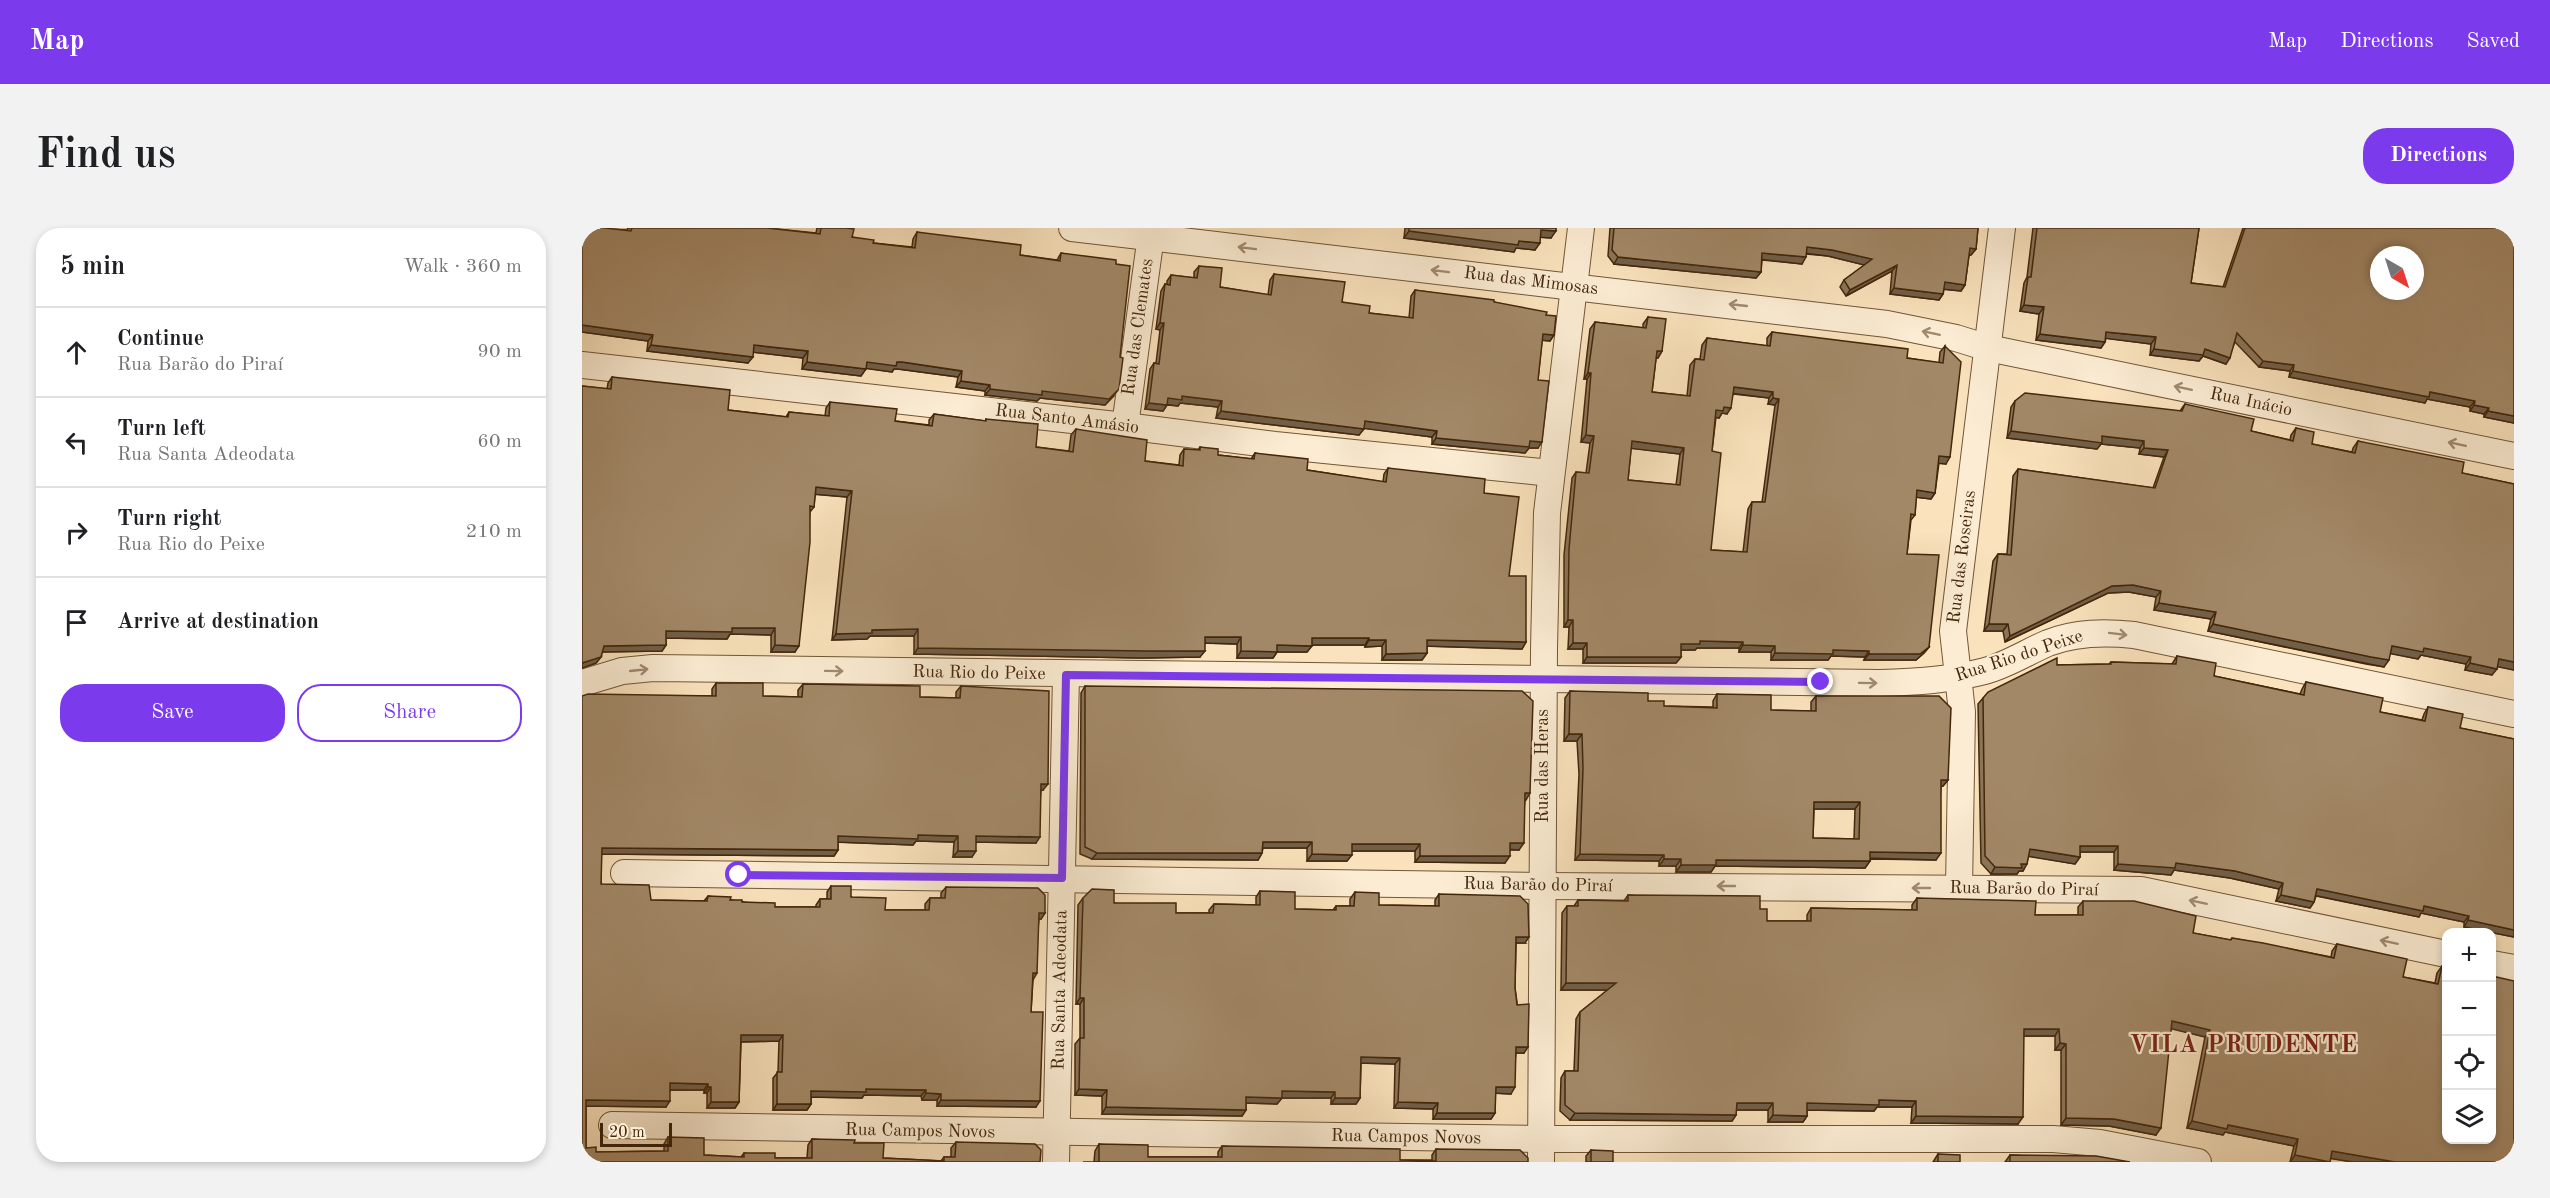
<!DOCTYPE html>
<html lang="en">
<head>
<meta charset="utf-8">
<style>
	:root { --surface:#fff; --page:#f2f2f2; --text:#202124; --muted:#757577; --line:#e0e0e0; --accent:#7c3aed }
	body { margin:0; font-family:"Old Standard TT",serif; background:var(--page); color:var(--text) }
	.controls { position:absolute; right:18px; bottom:18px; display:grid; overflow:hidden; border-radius:12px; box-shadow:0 3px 9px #0003 }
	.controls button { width:54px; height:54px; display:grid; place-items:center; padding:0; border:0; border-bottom:2px solid var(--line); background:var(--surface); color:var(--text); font:30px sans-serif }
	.compass { position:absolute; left:1788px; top:18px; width:54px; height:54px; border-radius:50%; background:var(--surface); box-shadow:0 3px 9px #0003; rotate:141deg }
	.scale { position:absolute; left:18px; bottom:15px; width:72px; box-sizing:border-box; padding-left:6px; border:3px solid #44270b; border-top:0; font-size:16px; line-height:21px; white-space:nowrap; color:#44270b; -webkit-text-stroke:4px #fbecd3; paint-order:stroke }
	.stop { position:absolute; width:18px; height:18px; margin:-14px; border:4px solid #7c3aed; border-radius:50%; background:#fff }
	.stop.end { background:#7c3aed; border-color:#fff; box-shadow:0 2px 6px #0008 }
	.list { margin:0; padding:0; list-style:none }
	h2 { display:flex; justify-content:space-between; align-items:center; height:78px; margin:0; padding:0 24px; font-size:26px }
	h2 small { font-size:20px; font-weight:400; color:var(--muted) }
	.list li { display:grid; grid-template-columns:39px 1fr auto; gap:18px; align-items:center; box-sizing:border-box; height:90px; padding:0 24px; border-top:2px solid var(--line) }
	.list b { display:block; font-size:22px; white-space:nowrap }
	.list p { margin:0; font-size:20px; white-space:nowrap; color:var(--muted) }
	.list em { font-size:20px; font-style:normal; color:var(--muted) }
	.actions { display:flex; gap:12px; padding:18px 24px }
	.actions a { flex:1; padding:14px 0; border:2px solid var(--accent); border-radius:24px; text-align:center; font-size:21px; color:var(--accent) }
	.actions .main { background:var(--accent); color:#fff }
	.icon { flex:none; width:33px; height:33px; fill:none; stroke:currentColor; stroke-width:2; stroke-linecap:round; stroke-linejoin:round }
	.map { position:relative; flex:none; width:1932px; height:934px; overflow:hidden; border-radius:24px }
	header { display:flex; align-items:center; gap:36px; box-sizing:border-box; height:84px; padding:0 30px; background:var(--accent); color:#fff }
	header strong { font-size:28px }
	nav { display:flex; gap:33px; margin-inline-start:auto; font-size:21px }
	.intro { display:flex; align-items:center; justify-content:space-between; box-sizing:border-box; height:144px; padding:0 36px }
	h1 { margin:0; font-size:42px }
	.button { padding:15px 27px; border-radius:24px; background:var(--accent); color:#fff; font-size:21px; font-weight:700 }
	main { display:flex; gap:36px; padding:0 36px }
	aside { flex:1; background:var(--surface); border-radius:24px; box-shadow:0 3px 9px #0003 }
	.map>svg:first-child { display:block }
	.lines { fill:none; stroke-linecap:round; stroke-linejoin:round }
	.minor-casing { stroke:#715637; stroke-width:28 }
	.minor { stroke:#fbecd3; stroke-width:26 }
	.wall { fill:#8b7559; stroke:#44270b; stroke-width:1.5; fill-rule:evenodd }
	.shaded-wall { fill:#715f48; stroke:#44270b; stroke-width:1.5 }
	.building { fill:#a28867; stroke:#44270b; stroke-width:1.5; fill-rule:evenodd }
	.oneway { stroke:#a08a6f }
	.route { stroke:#7c3aed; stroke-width:8 }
	.labels { text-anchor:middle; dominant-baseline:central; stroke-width:4.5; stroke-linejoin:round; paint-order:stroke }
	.street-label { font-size:18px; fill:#44270b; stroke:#fbecd3 }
	.district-label { font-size:24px; font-weight:bold; letter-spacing:1.5px; fill:#7a1f14; stroke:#fbecd3 }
</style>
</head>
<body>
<header>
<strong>Map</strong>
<nav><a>Map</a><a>Directions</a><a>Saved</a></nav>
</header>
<div class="intro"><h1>Find us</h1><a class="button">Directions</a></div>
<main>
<aside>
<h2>5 min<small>Walk · 360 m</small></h2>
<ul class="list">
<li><svg class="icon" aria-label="ahead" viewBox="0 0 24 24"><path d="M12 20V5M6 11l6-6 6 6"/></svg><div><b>Continue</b><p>Rua Barão do Piraí</p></div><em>90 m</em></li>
<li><svg class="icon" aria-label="left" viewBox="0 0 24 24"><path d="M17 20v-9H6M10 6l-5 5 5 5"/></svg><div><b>Turn left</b><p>Rua Santa Adeodata</p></div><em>60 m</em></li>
<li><svg class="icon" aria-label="right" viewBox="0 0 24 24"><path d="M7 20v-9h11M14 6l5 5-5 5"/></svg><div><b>Turn right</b><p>Rua Rio do Peixe</p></div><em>210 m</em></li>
<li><svg class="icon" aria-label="arrive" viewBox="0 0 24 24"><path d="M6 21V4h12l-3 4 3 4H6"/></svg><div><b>Arrive at destination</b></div></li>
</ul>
<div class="actions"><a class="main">Save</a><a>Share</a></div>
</aside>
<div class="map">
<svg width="1932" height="934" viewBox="0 0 1932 934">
	<rect width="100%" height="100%" fill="#f9e2bc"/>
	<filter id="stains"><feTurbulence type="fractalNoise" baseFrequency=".00333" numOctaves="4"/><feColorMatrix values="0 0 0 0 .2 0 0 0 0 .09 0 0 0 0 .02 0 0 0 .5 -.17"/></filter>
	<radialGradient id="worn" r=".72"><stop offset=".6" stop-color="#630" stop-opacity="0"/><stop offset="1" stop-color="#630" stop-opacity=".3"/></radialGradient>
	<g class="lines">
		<defs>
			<g id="minor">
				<path d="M 490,0 L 1305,96 L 1374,110 L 1406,120 L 1932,228"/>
				<path d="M 0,137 L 543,198 L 693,217 L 969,245"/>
				<path d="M 543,198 L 570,0"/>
				<path d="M 0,455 L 40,443 L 71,440 L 1298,455 C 1334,454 1368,452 1403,443 C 1425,437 1445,424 1466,415 C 1494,404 1523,404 1552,407 L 1932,486"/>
				<path d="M 42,645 L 960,658 L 1559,662 L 1864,726"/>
				<path d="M 1377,660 L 1380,484 L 1371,403 L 1420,0"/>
				<path d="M 1910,736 L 1932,740"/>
				<path d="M 30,897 L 959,911 L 1471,911 L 1518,915 L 1616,934"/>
				<path d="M 474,934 L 484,447"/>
				<path d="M 959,934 L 962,421 L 965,285 L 999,0"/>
			</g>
		</defs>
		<use href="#minor" class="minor-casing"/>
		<use href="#minor" class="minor"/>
	</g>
	<g class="wall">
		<path d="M 0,0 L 45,2 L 46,0 L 185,0 L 234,5 L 235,0 L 264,0 L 270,9 L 291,15 L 330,19 L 331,11 L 335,4 L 438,27 L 475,32 L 479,25 L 534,36 L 532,168 L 523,177 L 458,170 L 455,173 L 403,167 L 403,163 L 374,159 L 376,149 L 316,141 L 312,141 L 310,144 L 284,140 L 279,148 L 220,141 L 221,130 L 171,124 L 166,135 L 65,123 L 66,113 L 0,104 Z"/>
		<path d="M 823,0 L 974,0 L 969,10 L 958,9 L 953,22 L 934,20 L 932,24 L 822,10 Z"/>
		<path d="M 1028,0 L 1396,0 L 1394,21 L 1389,27 L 1387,27 L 1383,57 L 1379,63 L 1362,61 L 1361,66 L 1357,72 L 1308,66 L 1310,43 L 1264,68 L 1258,59 L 1262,52 L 1283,37 L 1246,28 L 1224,26 L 1220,36 L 1180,32 L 1179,44 L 1174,50 L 1032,36 L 1026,28 Z"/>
		<path d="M 1451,0 L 1617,0 L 1609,55 L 1641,59 L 1661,0 L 1932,0 L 1932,195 L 1902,189 L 1902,186 L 1888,183 L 1888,179 L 1845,171 L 1843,175 L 1707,149 L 1708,143 L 1677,139 L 1653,114 L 1644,136 L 1621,128 L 1617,133 L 1568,127 L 1569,116 L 1524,110 L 1523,114 L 1519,120 L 1454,112 L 1457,86 L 1438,83 L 1442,55 L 1445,49 Z"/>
		<path d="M 617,38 L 638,59 L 686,67 L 688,52 L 692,46 L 787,85 L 827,90 L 829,68 L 833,62 L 912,74 L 964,87 L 972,107 L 968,113 L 960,112 L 956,152 L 956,220 L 947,220 L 943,225 L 850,216 L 850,209 L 782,200 L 777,207 L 634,190 L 636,179 L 598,175 L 596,178 L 585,177 L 581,183 L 563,181 L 568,141 L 572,135 L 574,135 L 578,102 L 574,101 L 579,63 L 583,56 L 585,57 L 585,53 L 589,47 L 612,50 L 612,44 Z"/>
		<path d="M 1066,89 L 1080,123 L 1076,130 L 1074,130 L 1070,164 L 1105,168 L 1108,137 L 1113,131 L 1118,131 L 1120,117 L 1125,110 L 1185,118 L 1185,110 L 1190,104 L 1325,130 L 1357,135 L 1358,124 L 1363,118 L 1364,236 L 1357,235 L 1353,265 L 1349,271 L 1334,269 L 1333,287 L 1329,292 L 1325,326 L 1347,419 L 1342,425 L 1334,432 L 1282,432 L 1283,429 L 1249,428 L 1246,432 L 1189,432 L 1189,424 L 1157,424 L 1157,420 L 1115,420 L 1113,422 L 1099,422 L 1099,429 L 1094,435 L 1001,435 L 1001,421 L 986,421 L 987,399 L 982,399 L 982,327 L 990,250 L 994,244 L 1004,245 L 1008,215 L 999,214 L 1005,151 L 1002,151 L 1008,101 L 1013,94 L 1061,100 L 1061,96 ZM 1151,166 L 1187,170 L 1186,176 L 1193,177 L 1180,274 L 1170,274 L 1166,281 L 1161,324 L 1129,322 L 1130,223 L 1134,189 L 1137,190 L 1140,185 L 1145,186 ZM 1049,220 L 1098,226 L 1094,257 L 1046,252 Z"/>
		<path d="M 30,149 L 146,182 L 204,189 L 207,184 L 243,188 L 244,180 L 248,174 L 313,193 L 347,197 L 347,192 L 352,186 L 403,193 L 404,191 L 454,219 L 487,223 L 489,207 L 494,201 L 563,233 L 597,237 L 598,227 L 602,221 L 616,222 L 618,219 L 636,227 L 669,231 L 673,225 L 725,242 L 801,254 L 802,246 L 806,240 L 902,265 L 927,348 L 944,414 L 940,421 L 845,418 L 845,425 L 840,432 L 800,432 L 800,418 L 783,419 L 783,417 L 730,417 L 725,424 L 695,424 L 691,430 L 655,430 L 655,416 L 623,415 L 618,429 L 560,430 L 332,426 L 332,408 L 288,408 L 285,411 L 250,412 L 265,269 L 233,266 L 232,279 L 228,284 L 213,424 L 189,424 L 189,407 L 148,406 L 145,411 L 84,410 L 84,417 L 80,423 L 20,424 L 19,429 L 14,435 L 0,440 L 0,158 L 25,161 L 26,155 Z"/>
		<path d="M 1433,173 L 1598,183 L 1603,176 L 1669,203 L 1708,212 L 1709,207 L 1714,200 L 1730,216 L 1770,224 L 1771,220 L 1776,213 L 1880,245 L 1932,256 L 1932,442 L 1915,438 L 1910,447 L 1883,442 L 1884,436 L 1839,427 L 1836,431 L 1808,425 L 1802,439 L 1784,436 L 1626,403 L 1629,391 L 1572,382 L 1574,369 L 1547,364 L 1526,365 L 1423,414 L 1421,403 L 1402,403 L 1411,333 L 1416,326 L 1425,326 L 1431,248 L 1436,241 L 1571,260 L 1582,229 L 1557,226 L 1558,220 L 1519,216 L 1515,221 L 1425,210 L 1429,179 Z"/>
		<path d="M 1595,428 L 1632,448 L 1718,466 L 1720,461 L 1724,454 L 1798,484 L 1840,492 L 1842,486 L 1846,479 L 1878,500 L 1932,511 L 1932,709 L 1882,699 L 1882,694 L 1839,685 L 1837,689 L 1734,668 L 1732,674 L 1728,680 L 1694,673 L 1697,661 L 1648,650 L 1592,642 L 1589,647 L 1532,642 L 1532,624 L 1498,624 L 1498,629 L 1493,636 L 1447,628 L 1441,643 L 1437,643 L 1435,646 L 1409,646 L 1399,635 L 1396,476 L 1401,470 L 1475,437 L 1527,436 L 1529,434 L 1590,436 Z"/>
		<path d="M 134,455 L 181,468 L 216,469 L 216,462 L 221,456 L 338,469 L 374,470 L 374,464 L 379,458 L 461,562 L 459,562 L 454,615 L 394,614 L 390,629 L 371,629 L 372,614 L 334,613 L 331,617 L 256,614 L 256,622 L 252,628 L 19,626 L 19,656 L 69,672 L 122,673 L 126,668 L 193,679 L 234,679 L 234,677 L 238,671 L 245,671 L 245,664 L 249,658 L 269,669 L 303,682 L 343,682 L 343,676 L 348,670 L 359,670 L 359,665 L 364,659 L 463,685 L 459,691 L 457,691 L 451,752 L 449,784 L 454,879 L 355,878 L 355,872 L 340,872 L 339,868 L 282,867 L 280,870 L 229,869 L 229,876 L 225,882 L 191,882 L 191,850 L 196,844 L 197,813 L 159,814 L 157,874 L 153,880 L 125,880 L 125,865 L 122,865 L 122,862 L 88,862 L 84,879 L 4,878 L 4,920 L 14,924 L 82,923 L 82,916 L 86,909 L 122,927 L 159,929 L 162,925 L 193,930 L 225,930 L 226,917 L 230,911 L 272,915 L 301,930 L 359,933 L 362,929 L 369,929 L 369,920 L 374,914 L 458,934 L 0,934 L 0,468 L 130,468 L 130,461 Z"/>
		<path d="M 503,458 L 944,572 L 943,572 L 937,622 L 928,622 L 923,635 L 833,634 L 833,623 L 770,623 L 765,633 L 725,633 L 725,620 L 681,620 L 680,625 L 676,632 L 510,631 L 498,626 L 499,465 Z"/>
		<path d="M 988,463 L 1066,473 L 1082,478 L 1131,479 L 1131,473 L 1135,466 L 1189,482 L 1229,483 L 1229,474 L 1234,468 L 1366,552 L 1361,558 L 1359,558 L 1354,632 L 1288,631 L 1288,633 L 1283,640 L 1133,638 L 1129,644 L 1094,644 L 1094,638 L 1077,638 L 1077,633 L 993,632 L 997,546 L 995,513 L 982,513 L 983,470 ZM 1232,581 L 1273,581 L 1272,611 L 1231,610 Z"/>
		<path d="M 678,663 L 713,681 L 751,682 L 754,678 L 768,678 L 768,671 L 773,664 L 797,677 L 853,678 L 853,672 L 857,666 L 943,715 L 934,715 L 933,760 L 942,825 L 934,825 L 929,866 L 913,865 L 913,885 L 909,891 L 851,891 L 851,881 L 812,880 L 813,836 L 779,835 L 778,870 L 774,876 L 749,876 L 749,870 L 700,870 L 695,876 L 664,875 L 664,882 L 660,888 L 520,886 L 520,868 L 493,867 L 493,816 L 498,810 L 498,776 L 494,776 L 496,677 L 501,670 L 594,685 L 627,685 L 627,682 L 632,676 L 674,677 L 674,669 Z"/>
		<path d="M 1046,667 L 1178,681 L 1185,693 L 1225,693 L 1225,687 L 1229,680 L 1330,682 L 1330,677 L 1335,670 L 1453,687 L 1496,687 L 1496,679 L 1501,673 L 1611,705 L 1648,712 L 1650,710 L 1749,729 L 1750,723 L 1755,716 L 1821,749 L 1853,755 L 1855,745 L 1860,738 L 1932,934 L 1771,934 L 1748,930 L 1748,934 L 1708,934 L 1712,918 L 1643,904 L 1641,907 L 1605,900 L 1623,809 L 1589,800 L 1574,907 L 1527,898 L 1479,897 L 1479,822 L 1473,822 L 1473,808 L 1441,808 L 1436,896 L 1329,895 L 1330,879 L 1295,879 L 1292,883 L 1225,882 L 1225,888 L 1221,894 L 1186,894 L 1186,882 L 1154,882 L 1154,887 L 1150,893 L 988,892 L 978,883 L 979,850 L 983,843 L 992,843 L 994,791 L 998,784 L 1026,762 L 979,762 L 980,685 L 985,678 L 992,678 L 996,672 L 1042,673 Z"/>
		<path d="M 517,916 L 566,929 L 636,929 L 636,924 L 640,918 L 818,932 L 850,932 L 850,927 L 854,921 L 946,934 L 512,934 L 513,923 Z"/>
		<path d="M 1009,922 L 1031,934 L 1004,934 L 1004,928 Z"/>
		<path d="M 1356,926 L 1378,934 L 1351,934 Z"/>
		<path d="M 1428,927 L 1548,934 L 1423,934 Z"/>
	</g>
	<g class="shaded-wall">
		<path d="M 959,2 L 974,3 L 969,10 L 954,9 Z"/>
		<path d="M 827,3 L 937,13 L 958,15 L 953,22 L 934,20 L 932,24 L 822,10 Z"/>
		<path d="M 1225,19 L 1250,22 L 1290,31 L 1286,38 L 1246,28 L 1221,25 Z"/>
		<path d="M 1388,20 L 1394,21 L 1389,27 L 1383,26 Z"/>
		<path d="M 1180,25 L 1224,29 L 1220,36 L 1176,31 Z"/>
		<path d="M 1036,29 L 1179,44 L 1174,50 L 1032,36 Z"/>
		<path d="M 1315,37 L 1310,43 L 1264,68 L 1268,62 Z"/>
		<path d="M 1363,54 L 1383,57 L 1379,63 L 1359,61 Z"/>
		<path d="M 1312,60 L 1361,66 L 1357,72 L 1308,66 Z"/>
		<path d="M 1442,77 L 1462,79 L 1457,86 L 1438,83 Z"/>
		<path d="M 578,95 L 582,95 L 578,102 L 574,101 Z"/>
		<path d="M 0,97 L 71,107 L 66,113 L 0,104 Z"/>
		<path d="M 1524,104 L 1574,109 L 1569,116 L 1520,110 Z"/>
		<path d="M 961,106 L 972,107 L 968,113 L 956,112 Z"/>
		<path d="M 1458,106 L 1523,114 L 1519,120 L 1454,112 Z"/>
		<path d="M 69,117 L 171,129 L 166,135 L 65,123 Z"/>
		<path d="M 172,117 L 226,123 L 221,130 L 168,124 Z"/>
		<path d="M 1572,121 L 1623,121 L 1648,130 L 1644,136 L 1621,128 L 1617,133 L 1568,127 Z"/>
		<path d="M 1075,123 L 1080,123 L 1076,130 L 1070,129 Z"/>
		<path d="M 1681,133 L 1712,137 L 1708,143 L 1677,139 Z"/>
		<path d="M 225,134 L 284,141 L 279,148 L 220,141 Z"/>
		<path d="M 285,134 L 320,134 L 380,143 L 376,149 L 316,141 L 312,141 L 310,144 L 280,140 Z"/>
		<path d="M 1711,143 L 1848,164 L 1893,173 L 1888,179 L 1845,171 L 1843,175 L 1707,149 Z"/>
		<path d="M 1006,145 L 1009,145 L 1005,151 L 1002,151 Z"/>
		<path d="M 379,153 L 408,157 L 403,163 L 374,159 Z"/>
		<path d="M 1152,159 L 1191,164 L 1187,170 L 1148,165 Z"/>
		<path d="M 408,161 L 460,163 L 537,161 L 523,177 L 458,170 L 455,173 L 403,167 Z"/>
		<path d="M 600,168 L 640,173 L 636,179 L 598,175 L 596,178 L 582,176 L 586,170 Z"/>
		<path d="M 1191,170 L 1197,171 L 1193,177 L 1186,176 Z"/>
		<path d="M 567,175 L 585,177 L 581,183 L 563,181 Z"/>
		<path d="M 1892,177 L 1907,180 L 1902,186 L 1888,183 Z"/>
		<path d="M 1142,179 L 1149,180 L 1145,186 L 1140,185 L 1137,190 L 1130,189 L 1134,182 Z"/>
		<path d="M 639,183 L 782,201 L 777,207 L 634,190 Z"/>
		<path d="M 1906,183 L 1932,188 L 1932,195 L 1902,189 Z"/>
		<path d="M 783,193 L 855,203 L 850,209 L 778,200 Z"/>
		<path d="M 1429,203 L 1520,208 L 1562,213 L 1558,220 L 1519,216 L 1515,221 L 1425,210 Z"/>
		<path d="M 1004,207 L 1012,208 L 1008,215 L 999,214 Z"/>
		<path d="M 854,210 L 948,213 L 960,214 L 956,220 L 947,220 L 943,225 L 850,216 Z"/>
		<path d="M 1050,213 L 1102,220 L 1098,226 L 1045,220 Z"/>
		<path d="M 1562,220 L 1586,222 L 1582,229 L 1557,226 Z"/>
		<path d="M 1357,228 L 1368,229 L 1364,236 L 1353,235 Z"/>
		<path d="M 234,259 L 270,263 L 265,269 L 229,266 Z"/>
		<path d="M 1335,262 L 1353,265 L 1349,271 L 1331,269 Z"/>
		<path d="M 1551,357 L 1579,363 L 1574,369 L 1547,364 L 1526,365 L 1423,414 L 1428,408 L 1530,358 Z"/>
		<path d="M 1577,375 L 1634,384 L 1629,391 L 1572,382 Z"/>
		<path d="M 986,392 L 991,392 L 987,399 L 982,399 Z"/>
		<path d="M 1407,396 L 1426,396 L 1421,403 L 1402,403 Z"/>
		<path d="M 1631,396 L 1807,432 L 1802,439 L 1626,403 Z"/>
		<path d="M 150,400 L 193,400 L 189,407 L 148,406 L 145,411 L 80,410 L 84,403 Z"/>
		<path d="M 336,401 L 332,408 L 288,408 L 285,411 L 250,412 L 254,406 L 290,402 Z"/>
		<path d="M 623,409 L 659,409 L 655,416 L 618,415 Z"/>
		<path d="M 730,410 L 787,410 L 783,417 L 725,417 Z"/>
		<path d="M 787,412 L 804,412 L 800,418 L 783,419 Z"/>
		<path d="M 845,412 L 944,414 L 940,421 L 840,418 Z"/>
		<path d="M 1118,413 L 1161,414 L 1157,420 L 1115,420 L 1113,422 L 1094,422 L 1099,416 Z"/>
		<path d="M 991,415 L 1005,415 L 1001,421 L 986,421 Z"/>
		<path d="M 84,417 L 80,423 L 18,424 L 22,418 Z"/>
		<path d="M 193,417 L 217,418 L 213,424 L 189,424 Z"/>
		<path d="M 695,417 L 730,418 L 725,424 L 695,424 L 691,430 L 655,430 L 659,423 Z"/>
		<path d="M 1161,417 L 1193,418 L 1189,424 L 1157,424 Z"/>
		<path d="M 1810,418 L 1842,420 L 1889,429 L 1884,436 L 1839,427 L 1836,431 L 1805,425 Z"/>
		<path d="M 1347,419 L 1342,425 L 1334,432 L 1282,432 L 1287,426 Z"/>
		<path d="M 336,420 L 623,423 L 618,429 L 560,430 L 332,426 Z"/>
		<path d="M 1251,422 L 1287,423 L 1283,429 L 1249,428 L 1246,432 L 1189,432 L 1193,425 Z"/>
		<path d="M 845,425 L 840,432 L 800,432 L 804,426 Z"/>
		<path d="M 19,429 L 14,435 L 0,440 L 0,435 Z"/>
		<path d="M 1005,429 L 1099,429 L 1094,435 L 1001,435 Z"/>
		<path d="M 1917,431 L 1932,434 L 1932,442 L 1912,438 Z"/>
		<path d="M 1888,435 L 1915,441 L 1910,447 L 1883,442 Z"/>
		<path d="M 987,506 L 1000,506 L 995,513 L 982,513 Z"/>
		<path d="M 1359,552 L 1366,552 L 1361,558 L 1354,559 Z"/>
		<path d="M 459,556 L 466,556 L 461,562 L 455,563 Z"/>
		<path d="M 943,565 L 948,565 L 944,572 L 938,572 Z"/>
		<path d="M 1232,574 L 1278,574 L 1273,581 L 1228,581 Z"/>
		<path d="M 336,607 L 376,608 L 372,614 L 334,613 L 331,617 L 252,614 L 256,608 Z"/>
		<path d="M 394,608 L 458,609 L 454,615 L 390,614 Z"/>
		<path d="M 681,614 L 730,614 L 725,620 L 676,620 Z"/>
		<path d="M 928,615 L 942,615 L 937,622 L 924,621 Z"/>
		<path d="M 770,616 L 838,616 L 833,623 L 766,623 Z"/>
		<path d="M 1498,618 L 1536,618 L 1532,624 L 1493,624 Z"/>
		<path d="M 20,620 L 256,622 L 252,628 L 15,626 Z"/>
		<path d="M 1448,621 L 1498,629 L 1493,636 L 1444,628 Z"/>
		<path d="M 376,623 L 394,623 L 390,629 L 371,629 Z"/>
		<path d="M 1288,624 L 1359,625 L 1354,632 L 1283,630 Z"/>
		<path d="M 515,625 L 680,625 L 676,632 L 510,631 Z"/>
		<path d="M 730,626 L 770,627 L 765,633 L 725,633 Z"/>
		<path d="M 998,626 L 1082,627 L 1077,633 L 993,632 Z"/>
		<path d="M 838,628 L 928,628 L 923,635 L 833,634 Z"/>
		<path d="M 1082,631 L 1099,631 L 1094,638 L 1077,638 Z"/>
		<path d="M 1134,632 L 1288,633 L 1283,640 L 1133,638 L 1129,644 L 1094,644 L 1099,637 Z"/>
		<path d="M 1594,635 L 1653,643 L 1701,655 L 1697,661 L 1648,650 L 1592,642 L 1589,647 L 1532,642 L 1536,636 Z"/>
		<path d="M 1439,636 L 1445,636 L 1441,643 L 1437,643 L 1435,646 L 1409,646 L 1413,639 Z"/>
		<path d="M 1735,661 L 1842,678 L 1887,688 L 1882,694 L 1839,685 L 1837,689 L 1731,667 Z"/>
		<path d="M 1699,667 L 1732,674 L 1728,680 L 1694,673 Z"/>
		<path d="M 457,685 L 463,685 L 459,691 L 452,691 Z"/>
		<path d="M 1886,692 L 1932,702 L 1932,709 L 1882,699 Z"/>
		<path d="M 934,709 L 947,709 L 943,715 L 929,715 Z"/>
		<path d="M 451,745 L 455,745 L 451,752 L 447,752 Z"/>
		<path d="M 984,755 L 1034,755 L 1029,762 L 979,762 Z"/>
		<path d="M 498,770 L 502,770 L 498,776 L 494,776 Z"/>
		<path d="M 1590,793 L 1628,802 L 1623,809 L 1586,800 Z"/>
		<path d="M 1442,801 L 1477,801 L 1473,808 L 1437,808 Z"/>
		<path d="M 159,807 L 201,807 L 197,813 L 155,814 Z"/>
		<path d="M 1478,815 L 1484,816 L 1479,822 L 1473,822 Z"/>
		<path d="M 934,819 L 946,819 L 942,825 L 929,825 Z"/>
		<path d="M 779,829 L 818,830 L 813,836 L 775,835 Z"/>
		<path d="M 88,855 L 126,856 L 122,862 L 84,862 Z"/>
		<path d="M 126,859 L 129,859 L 125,865 L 122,865 Z"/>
		<path d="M 914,859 L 933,859 L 929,866 L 909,865 Z"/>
		<path d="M 284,861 L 344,862 L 339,868 L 282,867 L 280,870 L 225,869 L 229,863 Z"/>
		<path d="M 497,861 L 525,862 L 520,868 L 493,867 Z"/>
		<path d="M 700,863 L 753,864 L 749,870 L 695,870 Z"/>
		<path d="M 344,865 L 359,866 L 355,872 L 340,872 Z"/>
		<path d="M 664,869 L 700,870 L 695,876 L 660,875 Z"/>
		<path d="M 753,870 L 778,870 L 774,876 L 749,876 Z"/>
		<path d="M 4,872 L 88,873 L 84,879 L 0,878 Z"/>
		<path d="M 359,872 L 458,873 L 454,879 L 355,878 Z"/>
		<path d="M 1297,872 L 1334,873 L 1330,879 L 1295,879 L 1292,883 L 1220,882 L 1225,875 Z"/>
		<path d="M 129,874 L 157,874 L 153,880 L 125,880 Z"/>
		<path d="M 816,874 L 856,875 L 851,881 L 812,880 Z"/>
		<path d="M 1155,875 L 1191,875 L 1186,882 L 1150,882 Z"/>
		<path d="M 195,876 L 229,876 L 225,882 L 191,882 Z"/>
		<path d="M 524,879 L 664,882 L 660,888 L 520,886 Z"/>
		<path d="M 855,885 L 913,885 L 909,891 L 851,891 Z"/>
		<path d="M 993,885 L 1154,887 L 1150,893 L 988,892 Z"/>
		<path d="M 1191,887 L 1225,888 L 1221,894 L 1186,894 Z"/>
		<path d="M 1334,888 L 1441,889 L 1436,896 L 1329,895 Z"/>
		<path d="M 1484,890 L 1532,891 L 1579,900 L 1574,907 L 1527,898 L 1479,897 Z"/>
		<path d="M 1610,893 L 1646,897 L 1716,911 L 1712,918 L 1643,904 L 1641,907 L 1605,900 Z"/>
		<path d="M 1750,923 L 1808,933 L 1813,934 L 1771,934 L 1745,930 Z"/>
		<path d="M 1713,927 L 1748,934 L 1708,934 Z"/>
	</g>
	<g class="building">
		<path d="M 0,0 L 23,0 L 49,3 L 50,0 L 185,0 L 238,6 L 239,0 L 264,0 L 272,1 L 270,9 L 292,12 L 291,15 L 333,20 L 335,4 L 439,17 L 438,27 L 478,33 L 479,25 L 534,32 L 534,36 L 548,38 L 538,129 L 541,130 L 537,161 L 527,171 L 460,163 L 460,167 L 408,161 L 408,157 L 379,153 L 380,143 L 320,134 L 315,134 L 314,138 L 285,134 L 284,141 L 225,134 L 226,123 L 172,117 L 171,129 L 69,117 L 71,107 L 0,97 Z"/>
		<path d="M 827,0 L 974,0 L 974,3 L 959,2 L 958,15 L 937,13 L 936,17 L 827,3 Z"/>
		<path d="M 1032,0 L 1396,0 L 1394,21 L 1388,20 L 1383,57 L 1363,54 L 1361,66 L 1312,60 L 1315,37 L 1268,62 L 1262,52 L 1290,31 L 1250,22 L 1225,19 L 1224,29 L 1180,25 L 1179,44 L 1036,29 L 1030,22 Z"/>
		<path d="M 1455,0 L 1617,0 L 1609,55 L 1643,59 L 1663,0 L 1932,0 L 1932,188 L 1906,183 L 1907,180 L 1892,177 L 1893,173 L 1848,164 L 1847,169 L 1711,143 L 1712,137 L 1681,133 L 1655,105 L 1648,130 L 1623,121 L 1621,127 L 1572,121 L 1574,109 L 1524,104 L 1523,114 L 1458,106 L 1462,79 L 1442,77 L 1446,49 L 1449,49 ZM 1797,27 L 1833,27 L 1833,63 L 1797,63 Z"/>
		<path d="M 617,38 L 640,40 L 638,59 L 689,67 L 692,46 L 763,54 L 760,74 L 788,78 L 787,85 L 831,90 L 833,62 L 912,72 L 912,74 L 965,84 L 964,87 L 974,88 L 972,107 L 961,106 L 956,152 L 967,153 L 960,214 L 948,213 L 947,219 L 854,210 L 855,203 L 783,193 L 782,201 L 639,183 L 640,173 L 600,168 L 600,172 L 586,170 L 585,177 L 567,175 L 572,135 L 577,136 L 582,95 L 578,95 L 583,56 L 588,57 L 589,47 L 615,50 Z"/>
		<path d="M 1066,89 L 1084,91 L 1080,123 L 1075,123 L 1070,164 L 1108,168 L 1113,131 L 1122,132 L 1125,110 L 1188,118 L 1190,104 L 1326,121 L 1325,130 L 1361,135 L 1363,118 L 1379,134 L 1368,229 L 1357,228 L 1353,265 L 1335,262 L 1333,287 L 1329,286 L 1325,326 L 1357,327 L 1347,419 L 1338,426 L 1287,426 L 1287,423 L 1251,422 L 1251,426 L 1193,425 L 1193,418 L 1161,417 L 1161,414 L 1118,413 L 1118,416 L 1099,416 L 1099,429 L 1005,429 L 1005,415 L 991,415 L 991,392 L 986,392 L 987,321 L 994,244 L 1007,245 L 1012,208 L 1004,207 L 1009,145 L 1006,145 L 1013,94 L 1064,100 ZM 1152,159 L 1191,164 L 1191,170 L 1197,171 L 1183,274 L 1170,274 L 1165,324 L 1129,322 L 1139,225 L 1130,223 L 1134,182 L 1141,183 L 1142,179 L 1149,180 ZM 1050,213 L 1102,220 L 1098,257 L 1046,252 Z"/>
		<path d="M 30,149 L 148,162 L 146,182 L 206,189 L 207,184 L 247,188 L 248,174 L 315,181 L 313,193 L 350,198 L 352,186 L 404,193 L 404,191 L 456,196 L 454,219 L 491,224 L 494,201 L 565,212 L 563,233 L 601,238 L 602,221 L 618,222 L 618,219 L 636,221 L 636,227 L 672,231 L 673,225 L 726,231 L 725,242 L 804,254 L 806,240 L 903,251 L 902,265 L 937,269 L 927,348 L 944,348 L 944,414 L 845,412 L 845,425 L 804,426 L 804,412 L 787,412 L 787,410 L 730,410 L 730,418 L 695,417 L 695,424 L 659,423 L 659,409 L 623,409 L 623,423 L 565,423 L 336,420 L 336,401 L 290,402 L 290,405 L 254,406 L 270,263 L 234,259 L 232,279 L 228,278 L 228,314 L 217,418 L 193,417 L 193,400 L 150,400 L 150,404 L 84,403 L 84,417 L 22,418 L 19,429 L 0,435 L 0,158 L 29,161 Z"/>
		<path d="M 1443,165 L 1600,183 L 1603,176 L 1672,191 L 1669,203 L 1711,213 L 1714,200 L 1732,204 L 1730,216 L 1773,225 L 1776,213 L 1882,234 L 1880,245 L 1932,256 L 1932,434 L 1917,431 L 1915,441 L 1888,435 L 1889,429 L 1842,420 L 1841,424 L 1810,418 L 1807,432 L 1789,429 L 1631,396 L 1634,384 L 1577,375 L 1579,363 L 1551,357 L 1530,358 L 1428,408 L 1426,396 L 1407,396 L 1416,326 L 1429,327 L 1436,241 L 1573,260 L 1586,222 L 1562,220 L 1562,213 L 1520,208 L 1520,215 L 1429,203 L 1433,173 Z"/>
		<path d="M 1595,428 L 1634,435 L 1632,448 L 1722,467 L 1724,454 L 1801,470 L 1798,484 L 1843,493 L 1846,479 L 1881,486 L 1878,500 L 1932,511 L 1932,702 L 1886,692 L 1887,688 L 1842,678 L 1841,683 L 1735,661 L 1732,674 L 1699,667 L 1701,655 L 1653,643 L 1594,635 L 1593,640 L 1536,636 L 1536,618 L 1498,618 L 1498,629 L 1448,621 L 1445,636 L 1439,636 L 1440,640 L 1413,639 L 1403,628 L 1401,470 L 1406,464 L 1475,430 L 1475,437 L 1529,436 L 1529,434 L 1594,436 Z"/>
		<path d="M 134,455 L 181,455 L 181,468 L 220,469 L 221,456 L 338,458 L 338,469 L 378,470 L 379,458 L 467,463 L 466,556 L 459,556 L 458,609 L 394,608 L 394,623 L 376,623 L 376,608 L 336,607 L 336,611 L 256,608 L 256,622 L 20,620 L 19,656 L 67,657 L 69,672 L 125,673 L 126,668 L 149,669 L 148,672 L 160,672 L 160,674 L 193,675 L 193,679 L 238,679 L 238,671 L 249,671 L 249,658 L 269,658 L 269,669 L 304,670 L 303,682 L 347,682 L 348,670 L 363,670 L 364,659 L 456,660 L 463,667 L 463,685 L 457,685 L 455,745 L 451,745 L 449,784 L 461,784 L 458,873 L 359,872 L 359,866 L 344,865 L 344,862 L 284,861 L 284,864 L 229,863 L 229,876 L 195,876 L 195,844 L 200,844 L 201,807 L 159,807 L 157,874 L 129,874 L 129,859 L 126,859 L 126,856 L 88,855 L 88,873 L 4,872 L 4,920 L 14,919 L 14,924 L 86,923 L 86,909 L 122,910 L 122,927 L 162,929 L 162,925 L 193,925 L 193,930 L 230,930 L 230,911 L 273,912 L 272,915 L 302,915 L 301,930 L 362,933 L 362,929 L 373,929 L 374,914 L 453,916 L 459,922 L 458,934 L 0,934 L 0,468 L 6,466 L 134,468 Z"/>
		<path d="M 503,458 L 940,463 L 951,473 L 948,565 L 943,565 L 942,615 L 928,615 L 928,628 L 838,628 L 838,616 L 770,616 L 770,627 L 730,626 L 730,614 L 681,614 L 680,625 L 515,625 L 503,619 Z"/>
		<path d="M 988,463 L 1066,465 L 1066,473 L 1082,473 L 1082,478 L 1135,480 L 1135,466 L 1189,467 L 1189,482 L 1234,483 L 1234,468 L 1357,468 L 1369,480 L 1366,552 L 1359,552 L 1359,625 L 1288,624 L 1288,633 L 1134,632 L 1134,637 L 1099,637 L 1099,631 L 1082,631 L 1082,627 L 998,626 L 1001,540 L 1000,506 L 987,506 ZM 1232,574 L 1278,574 L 1277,611 L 1231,610 Z"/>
		<path d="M 510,661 L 532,662 L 532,675 L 594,675 L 594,685 L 631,685 L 632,676 L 678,677 L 678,663 L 713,664 L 713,681 L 754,682 L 754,678 L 772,678 L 773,664 L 797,665 L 797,677 L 857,678 L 857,666 L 938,668 L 946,676 L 947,709 L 934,709 L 933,760 L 935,777 L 947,776 L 946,819 L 934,819 L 933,859 L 914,859 L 913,885 L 855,885 L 856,875 L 816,874 L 818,830 L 779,829 L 778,870 L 753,870 L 753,864 L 700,863 L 700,870 L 664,869 L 664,882 L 524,879 L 525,862 L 497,861 L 498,810 L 502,810 L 502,770 L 498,770 L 501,670 Z"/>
		<path d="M 1046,667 L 1178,668 L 1178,681 L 1185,681 L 1185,693 L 1229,693 L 1229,680 L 1335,682 L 1335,670 L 1454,673 L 1453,687 L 1501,687 L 1501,673 L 1552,673 L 1614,688 L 1611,705 L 1649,712 L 1650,710 L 1681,715 L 1752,730 L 1755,716 L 1825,731 L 1821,749 L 1856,756 L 1860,738 L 1864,739 L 1864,912 L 1910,912 L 1910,748 L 1932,753 L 1932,934 L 1813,934 L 1750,923 L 1748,934 L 1713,927 L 1716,911 L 1646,897 L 1645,901 L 1610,893 L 1628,802 L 1590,793 L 1579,900 L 1532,891 L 1484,890 L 1484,816 L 1478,815 L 1477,801 L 1442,801 L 1441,889 L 1334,888 L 1334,873 L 1297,872 L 1297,877 L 1225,875 L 1225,888 L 1191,887 L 1191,875 L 1155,875 L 1154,887 L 993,885 L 983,877 L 983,843 L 996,843 L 998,784 L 1034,755 L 984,755 L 985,678 L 996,678 L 996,672 L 1046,673 Z"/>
		<path d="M 517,916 L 566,917 L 566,929 L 640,929 L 640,918 L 818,921 L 818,932 L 854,933 L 854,921 L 938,922 L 946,930 L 946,934 L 501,934 L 517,934 Z"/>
		<path d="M 1009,922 L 1031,923 L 1031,934 L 1009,934 Z"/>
		<path d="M 1356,926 L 1378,927 L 1378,934 L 1356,934 Z"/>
		<path d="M 1428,927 L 1514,928 L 1548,934 L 1428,934 Z"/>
	</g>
	<defs><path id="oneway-shaft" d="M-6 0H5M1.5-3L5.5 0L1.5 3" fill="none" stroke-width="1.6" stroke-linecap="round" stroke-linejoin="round" transform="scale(1.5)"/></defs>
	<g class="oneway">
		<use href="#oneway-shaft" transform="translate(665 20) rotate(-173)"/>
		<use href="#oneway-shaft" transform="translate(858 43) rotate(-173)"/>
		<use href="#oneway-shaft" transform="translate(1156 77) rotate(-174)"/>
		<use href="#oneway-shaft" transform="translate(1349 105) rotate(-168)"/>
		<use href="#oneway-shaft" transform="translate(1601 160) rotate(-168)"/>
		<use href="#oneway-shaft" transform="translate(1875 216) rotate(-168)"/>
		<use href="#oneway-shaft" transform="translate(1536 406) rotate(7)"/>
		<use href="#oneway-shaft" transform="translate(57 442) rotate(-6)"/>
		<use href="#oneway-shaft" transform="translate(252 443) rotate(1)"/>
		<use href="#oneway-shaft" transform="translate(1286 455) rotate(1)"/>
		<use href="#oneway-shaft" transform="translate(1144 658) rotate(-180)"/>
		<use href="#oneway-shaft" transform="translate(1339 660) rotate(-180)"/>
		<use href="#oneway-shaft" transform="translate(1616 674) rotate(-168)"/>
		<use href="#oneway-shaft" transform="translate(1807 714) rotate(-168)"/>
	</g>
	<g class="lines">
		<path class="route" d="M 157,647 L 480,650 L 484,447 L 1239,454"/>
	</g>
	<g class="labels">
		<g class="street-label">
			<text transform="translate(949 53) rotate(7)">Rua das Mimosas</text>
			<text transform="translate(556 99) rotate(-82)">Rua das Clemates</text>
			<text transform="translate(1669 174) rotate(12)">Rua Inácio</text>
			<text transform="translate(485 191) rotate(7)">Rua Santo Amásio</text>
			<text transform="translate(1380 329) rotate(-83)">Rua das Roseiras</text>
			<text transform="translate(1437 428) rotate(-18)">Rua Rio do Peixe</text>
			<text transform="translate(397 445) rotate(1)">Rua Rio do Peixe</text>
			<text transform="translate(961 538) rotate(-90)">Rua das Heras</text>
			<text transform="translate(956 657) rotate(1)">Rua Barão do Piraí</text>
			<text transform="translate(1442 661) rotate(1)">Rua Barão do Piraí</text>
			<text transform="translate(478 762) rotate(-89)">Rua Santa Adeodata</text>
			<text transform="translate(338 903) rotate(1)">Rua Campos Novos</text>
			<text transform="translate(824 909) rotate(1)">Rua Campos Novos</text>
		</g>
		<g class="district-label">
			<text x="1662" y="818">VILA PRUDENTE</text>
		</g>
	</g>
	<rect width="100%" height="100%" filter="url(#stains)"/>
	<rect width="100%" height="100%" fill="url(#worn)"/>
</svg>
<div class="controls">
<button>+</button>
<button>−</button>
<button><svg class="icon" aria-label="locate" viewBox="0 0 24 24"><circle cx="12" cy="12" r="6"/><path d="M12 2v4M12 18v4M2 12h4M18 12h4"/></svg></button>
<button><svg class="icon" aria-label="layers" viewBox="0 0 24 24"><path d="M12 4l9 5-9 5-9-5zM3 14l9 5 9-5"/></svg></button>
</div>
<svg class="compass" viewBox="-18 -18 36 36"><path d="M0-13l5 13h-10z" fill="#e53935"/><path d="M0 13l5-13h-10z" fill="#757577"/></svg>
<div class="scale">20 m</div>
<div class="stop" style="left:157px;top:647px"></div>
<div class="stop end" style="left:1239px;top:454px"></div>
</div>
</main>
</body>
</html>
